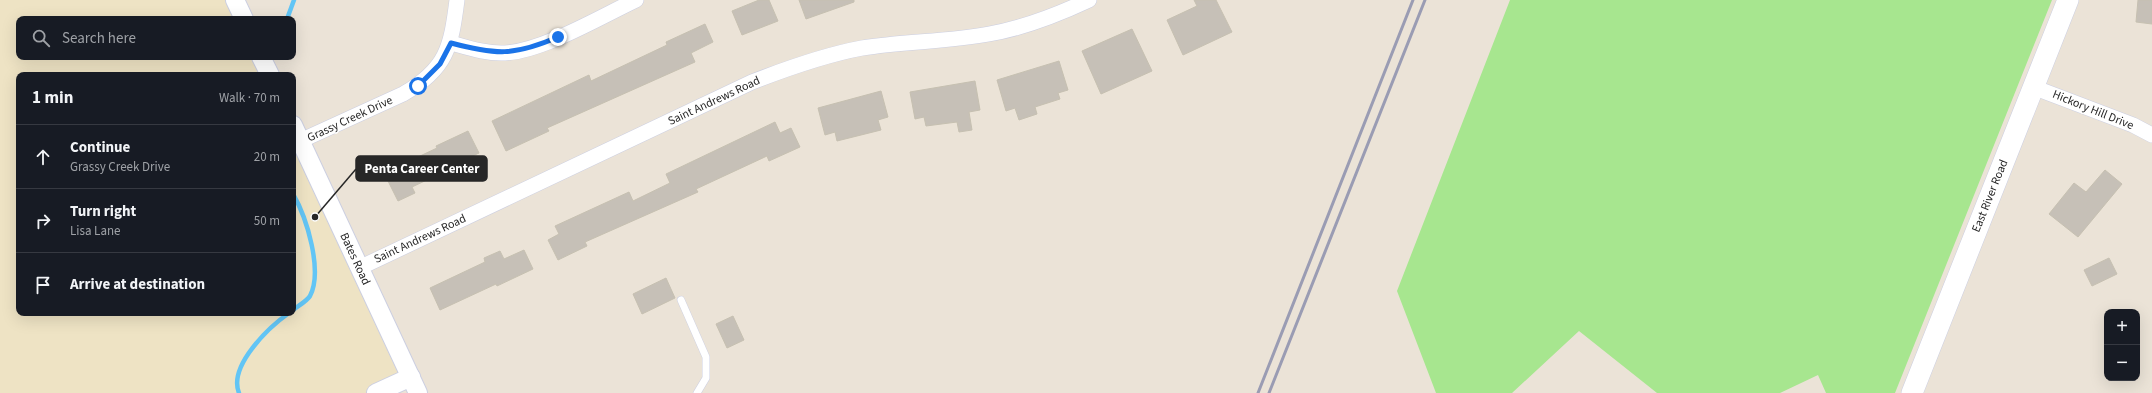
<!DOCTYPE html>
<html lang="en">
<head>
<meta charset="utf-8">
<style>
	:root { --surface:#171b24; --page:#20242c; --text:#f1f3f6; --muted:#9ea1a6; --line:#363941 }
	body { margin:0; font-family:"Source Sans 3",sans-serif; background:var(--page); color:var(--text) }
	.controls { position:absolute; right:12px; bottom:12px; display:grid; overflow:hidden; border-radius:8px; box-shadow:0 4px 16px #0002 }
	.controls button { width:36px; height:36px; display:grid; place-items:center; padding:0; border:0; border-bottom:1px solid var(--line); background:var(--surface); color:var(--text); font:20px sans-serif }
	.stop { position:absolute; width:12px; height:12px; margin:-9px; border:3px solid #1a73e8; border-radius:50%; background:#fff }
	.stop.end { background:#1a73e8; border-color:#fff; box-shadow:0 1px 4px #0008 }
	.list { margin:0; padding:0; list-style:none }
	h2 { display:flex; justify-content:space-between; align-items:center; height:52px; margin:0; padding:0 16px; font-size:17px }
	h2 small { font-size:13px; font-weight:400; color:var(--muted) }
	.list li { display:grid; grid-template-columns:26px 1fr auto; gap:12px; align-items:center; box-sizing:border-box; height:64px; padding:0 16px; border-top:1px solid var(--line) }
	.list b { display:block; font-size:15px; white-space:nowrap }
	.list p { margin:0; font-size:13px; white-space:nowrap; color:var(--muted) }
	.list em { font-size:13px; font-style:normal; color:var(--muted) }
	.icon { flex:none; width:22px; height:22px; fill:none; stroke:currentColor; stroke-width:2; stroke-linecap:round; stroke-linejoin:round }
	.map { position:relative; flex:none; width:2152px; height:393px; overflow:hidden }
	.search { position:absolute; background:var(--surface); box-shadow:0 4px 16px #0002; left:16px; top:16px; width:280px; height:44px; display:flex; align-items:center; gap:10px; box-sizing:border-box; padding:0 14px; border-radius:8px; color:var(--muted); font-size:15px }
	.panel { position:absolute; background:var(--surface); box-shadow:0 4px 16px #0002; left:16px; top:72px; width:280px; height:244px; border-radius:8px }
	.map>svg:first-child { display:block }
	.education { fill:#eee3c4 }
	.green { fill:#a7e68f }
	.lines { fill:none; stroke-linecap:round; stroke-linejoin:round }
	.stream { stroke:#62c5f5; stroke-width:4.5 }
	.building { fill:#c6c0b7; stroke:#c6c0b1 }
	.service-casing { stroke:#cccfe1; stroke-width:8 }
	.minor-casing { stroke:#cccfe1; stroke-width:16 }
	.tertiary-casing { stroke:#cccfe1; stroke-width:20 }
	.secondary-casing { stroke:#cccfe1; stroke-width:22 }
	.service { stroke:#fff; stroke-width:7 }
	.minor { stroke:#fff; stroke-width:15 }
	.tertiary { stroke:#fff; stroke-width:18 }
	.secondary { stroke:#fff; stroke-width:21 }
	.rail { stroke:#9a9cb3; stroke-width:3 }
	.route { stroke:#1a73e8; stroke-width:5 }
	.labels { text-anchor:middle; dominant-baseline:central; stroke-width:3; stroke-linejoin:round; paint-order:stroke }
	.street-label { font-size:12px; fill:#272727; stroke:#fff }
	.leader { fill:none; stroke:#272727; stroke-width:1.5 }
	.callout-dot { fill:#272727; stroke:#fff; stroke-width:1.5 }
	.callout { fill:#272727; stroke:#272727; stroke-width:1.5 }
	.callout-label { font-size:13px; text-anchor:middle; font-weight:bold; fill:#fff }
</style>
</head>
<body>
<div class="map">
<svg width="2152" height="393" viewBox="0 0 2152 393">
	<rect width="100%" height="100%" fill="#ebe3d7"/>
	<path class="education" d="M 0,0 L 238,0 L 246,19 L 19,19 L 19,57 L 264,57 L 272,75 L 19,75 L 19,313 L 293,313 L 293,121 L 411,377 L 376,393 L 0,393 Z"/>
	<path class="green" d="M 1510,0 L 2052,0 L 1895,393 L 1826,393 L 1818,375 L 1780,393 L 1657,393 L 1579,331 L 1512,393 L 1436,393 L 1397,291 Z"/>
	<g class="lines">
		<g class="stream">
			<path d="M 287,19 L 294,0"/>
			<path d="M 293,194 C 307,218 323,271 310,296 C 307,301 298,306 293,310"/>
			<path d="M 239,393 C 228,366 269,327 289,313"/>
		</g>
	</g>
	<g class="building">
		<path d="M 759,0 L 769,0 L 778,21 L 742,35 L 732,11 Z"/>
		<path d="M 799,0 L 854,0 L 854,2 L 806,19 Z"/>
		<path d="M 1194,0 L 1216,0 L 1232,32 L 1183,55 L 1167,20 L 1197,6 Z"/>
		<path d="M 2138,0 L 2152,0 L 2152,24 L 2136,22 Z"/>
		<path d="M 705,24 L 713,42 L 691,53 L 695,62 L 547,128 L 549,131 L 506,151 L 492,121 L 589,75 L 591,81 L 667,45 L 666,42 Z"/>
		<path d="M 1132,29 L 1152,71 L 1101,94 L 1082,51 Z"/>
		<path d="M 1059,61 L 1068,90 L 1058,93 L 1060,99 L 1035,107 L 1037,114 L 1019,120 L 1015,108 L 1006,111 L 997,80 Z"/>
		<path d="M 975,81 L 980,110 L 969,112 L 972,130 L 959,132 L 957,122 L 926,126 L 924,117 L 915,119 L 910,92 Z"/>
		<path d="M 881,91 L 888,117 L 878,120 L 881,130 L 837,141 L 835,132 L 825,135 L 818,108 Z"/>
		<path d="M 775,122 L 780,133 L 791,128 L 800,147 L 769,161 L 767,156 L 696,189 L 698,192 L 585,242 L 587,246 L 558,260 L 548,240 L 559,234 L 555,226 L 629,192 L 633,201 L 670,183 L 666,174 Z"/>
		<path d="M 468,131 L 479,153 L 464,160 L 468,169 L 451,177 L 448,170 L 412,187 L 415,193 L 398,201 L 384,173 L 437,148 L 436,146 Z"/>
		<path d="M 2105,170 L 2122,184 L 2078,237 L 2049,214 L 2074,183 L 2086,192 Z"/>
		<path d="M 524,250 L 533,269 L 497,286 L 496,284 L 440,310 L 430,288 L 485,262 L 484,258 L 500,251 L 504,259 Z"/>
		<path d="M 2109,258 L 2117,274 L 2092,286 L 2084,270 Z"/>
		<path d="M 666,278 L 675,298 L 642,314 L 633,294 Z"/>
		<path d="M 733,316 L 744,340 L 727,348 L 716,324 Z"/>
	</g>
	<g class="lines">
		<defs>
			<path id="service" d="M 681,300 L 706,357 L 706,378 L 697,393"/>
			<g id="minor">
				<path d="M 451,43 C 469,48 487,54 505,53 C 543,51 600,17 636,0"/>
				<path d="M 2033,87 L 2133,125 L 2152,135"/>
				<path d="M 300,141 L 403,94 C 447,69 451,47 457,0"/>
				<path d="M 359,268 L 752,82 C 788,68 824,55 862,48 C 904,41 947,42 989,34 C 1024,28 1057,15 1089,0"/>
			</g>
			<g id="tertiary">
				<path d="M 235,0 L 244,19"/>
				<path d="M 261,57 L 270,75"/>
				<path d="M 293,125 L 418,393"/>
				<path d="M 376,393 L 411,377"/>
			</g>
			<path id="secondary" d="M 1912,393 L 2068,0"/>
		</defs>
		<use href="#service" class="service-casing"/>
		<use href="#minor" class="minor-casing"/>
		<use href="#tertiary" class="tertiary-casing"/>
		<use href="#secondary" class="secondary-casing"/>
		<use href="#service" class="service"/>
		<use href="#minor" class="minor"/>
		<use href="#tertiary" class="tertiary"/>
		<use href="#secondary" class="secondary"/>
		<g class="rail">
			<path d="M 1258,393 L 1413,0"/>
			<path d="M 1269,393 L 1425,0"/>
		</g>
	</g>
	<g class="lines">
		<path class="route" d="M 418,86 L 440,64 L 451,43 C 496,55 514,56 558,37"/>
	</g>
	<g class="labels">
		<g class="street-label">
			<text transform="translate(714 101) rotate(-25)">Saint Andrews Road</text>
			<text transform="translate(2093 110) rotate(22)">Hickory Hill Drive</text>
			<text transform="translate(350 119) rotate(-25)">Grassy Creek Drive</text>
			<text transform="translate(1990 196) rotate(-68)">East River Road</text>
			<text transform="translate(420 239) rotate(-25)">Saint Andrews Road</text>
			<text transform="translate(355 259) rotate(65)">Bates Road</text>
		</g>
	</g>
	<path class="leader" d="M315 217L356 169"/>
	<circle class="callout-dot" cx="315" cy="217" r="4"/>
	<rect class="callout" x="356" y="156" width="131" height="25" rx="4"/>
	<g class="callout-label">
		<text x="422" y="173">Penta Career Center</text>
	</g>
</svg>
<div class="controls">
<button>+</button>
<button>−</button>
</div>
<div class="stop" style="left:418px;top:86px"></div>
<div class="stop end" style="left:558px;top:37px"></div>
<div class="search"><svg class="icon" aria-label="search" viewBox="0 0 24 24"><circle cx="10" cy="10" r="6"/><path d="M15 15l6 6"/></svg>Search here</div>
<section class="panel">
<h2>1 min<small>Walk · 70 m</small></h2>
<ul class="list">
<li><svg class="icon" aria-label="ahead" viewBox="0 0 24 24"><path d="M12 20V5M6 11l6-6 6 6"/></svg><div><b>Continue</b><p>Grassy Creek Drive</p></div><em>20 m</em></li>
<li><svg class="icon" aria-label="right" viewBox="0 0 24 24"><path d="M7 20v-9h11M14 6l5 5-5 5"/></svg><div><b>Turn right</b><p>Lisa Lane</p></div><em>50 m</em></li>
<li><svg class="icon" aria-label="arrive" viewBox="0 0 24 24"><path d="M6 21V4h12l-3 4 3 4H6"/></svg><div><b>Arrive at destination</b></div></li>
</ul>
</section>
</div>
</body>
</html>
